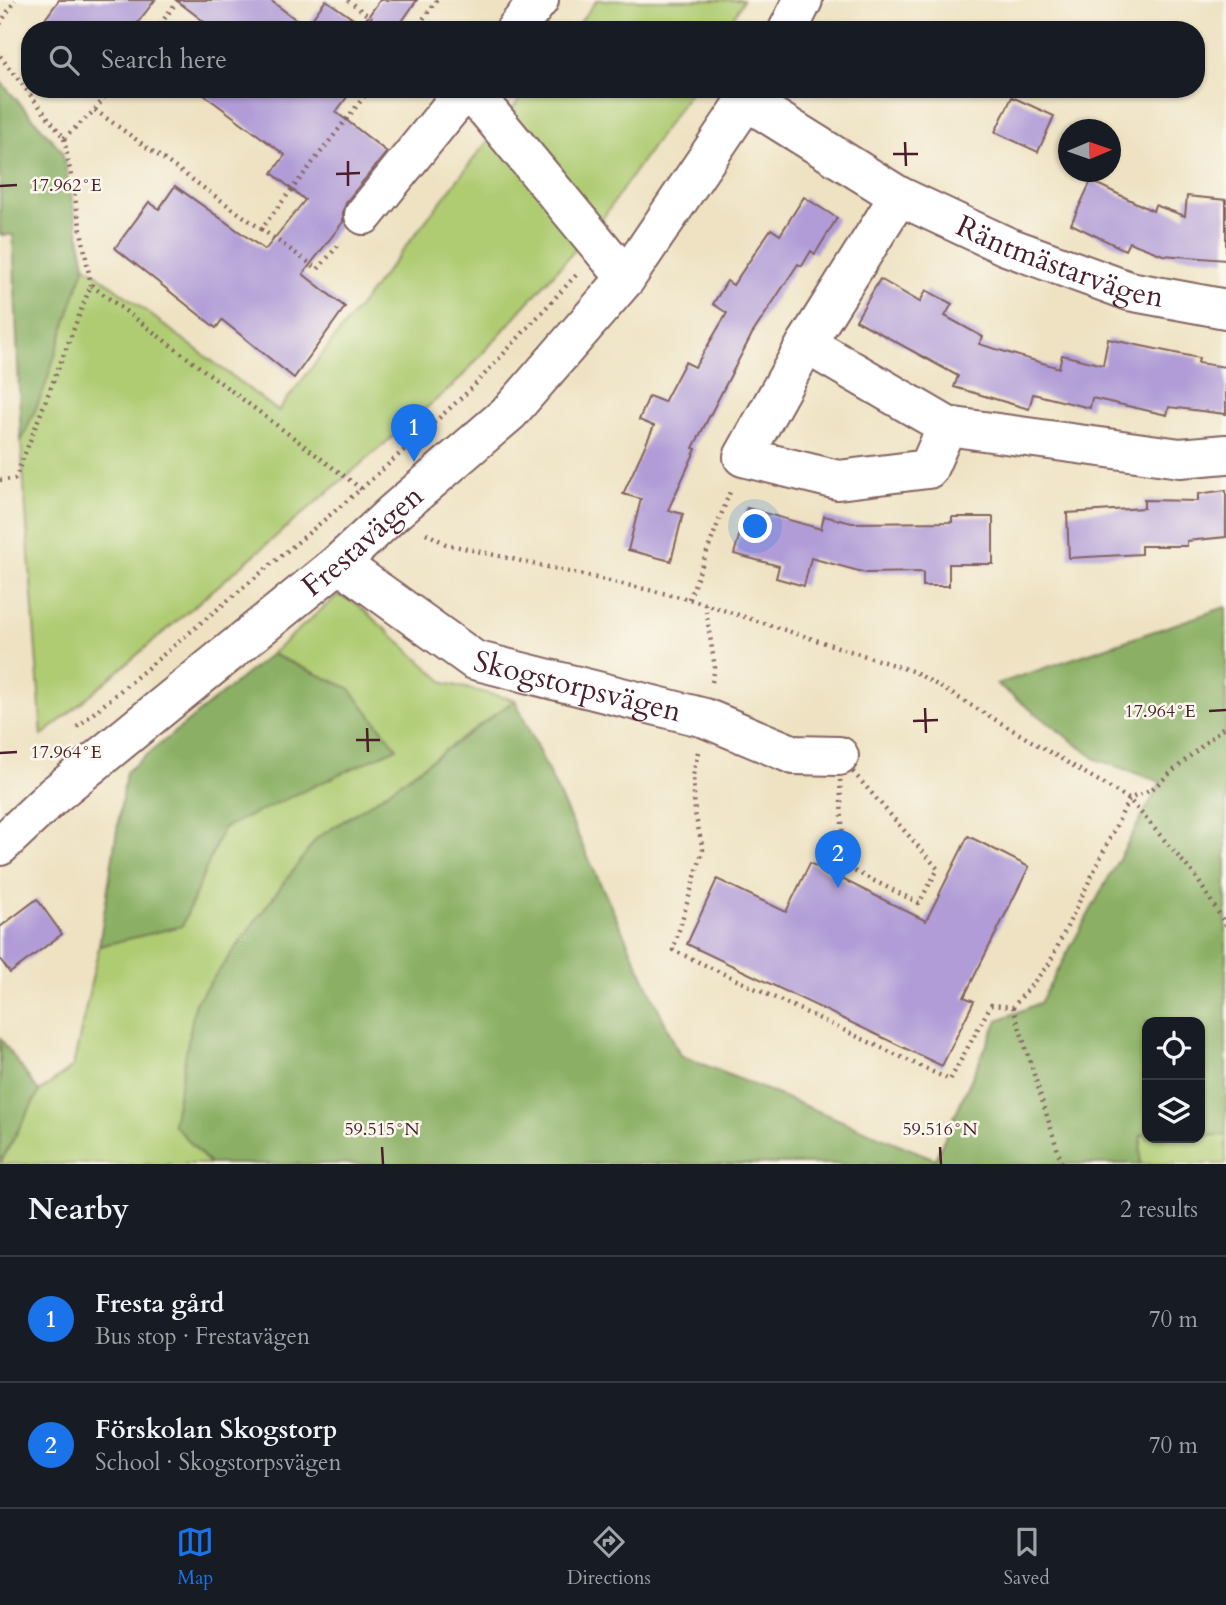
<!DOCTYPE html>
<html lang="en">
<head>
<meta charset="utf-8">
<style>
	:root { --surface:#171b24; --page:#242831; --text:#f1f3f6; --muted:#9ea1a6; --line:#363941; --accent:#1a73e8 }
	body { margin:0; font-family:Cardo,serif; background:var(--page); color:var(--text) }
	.controls { position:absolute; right:21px; bottom:21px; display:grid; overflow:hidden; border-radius:14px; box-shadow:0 2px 5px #0004 }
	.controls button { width:63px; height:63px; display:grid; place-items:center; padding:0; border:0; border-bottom:2px solid var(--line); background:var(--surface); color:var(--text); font:35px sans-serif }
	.compass { position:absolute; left:1058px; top:119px; width:63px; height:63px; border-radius:50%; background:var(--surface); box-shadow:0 2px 5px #0004; rotate:88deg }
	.you { position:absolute; left:756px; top:527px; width:24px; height:24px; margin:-18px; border:5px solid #fff; border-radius:50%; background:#1a73e8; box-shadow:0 0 0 10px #1a73e833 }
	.badge { display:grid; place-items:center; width:46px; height:46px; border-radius:50%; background:var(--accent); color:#fff; font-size:23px; font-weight:700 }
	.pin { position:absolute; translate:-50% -58px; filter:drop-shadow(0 2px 4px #0008) }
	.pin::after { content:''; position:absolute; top:37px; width:24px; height:21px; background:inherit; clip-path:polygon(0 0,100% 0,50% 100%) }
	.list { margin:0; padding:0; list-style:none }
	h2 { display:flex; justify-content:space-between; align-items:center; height:91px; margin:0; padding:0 28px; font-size:30px }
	h2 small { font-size:23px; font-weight:400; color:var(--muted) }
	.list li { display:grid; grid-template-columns:46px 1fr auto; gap:21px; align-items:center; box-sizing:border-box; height:126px; padding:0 28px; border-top:2px solid var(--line) }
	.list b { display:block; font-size:26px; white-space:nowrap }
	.list p { margin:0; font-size:23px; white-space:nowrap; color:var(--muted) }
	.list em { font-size:23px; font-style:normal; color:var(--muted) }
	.icon { flex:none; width:38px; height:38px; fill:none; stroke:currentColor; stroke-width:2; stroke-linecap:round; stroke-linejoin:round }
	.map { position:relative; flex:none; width:1226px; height:1164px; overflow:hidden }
	.search { position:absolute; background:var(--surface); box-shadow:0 2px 5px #0004; left:21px; right:21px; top:21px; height:77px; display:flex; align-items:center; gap:18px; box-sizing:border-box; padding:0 24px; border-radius:28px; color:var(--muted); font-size:26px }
	.sheet { height:343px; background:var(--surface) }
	nav { display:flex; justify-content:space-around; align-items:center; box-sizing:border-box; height:98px; border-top:2px solid var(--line); background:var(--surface); font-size:19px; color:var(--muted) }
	nav a { display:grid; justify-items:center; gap:4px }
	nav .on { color:var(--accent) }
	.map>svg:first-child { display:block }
	.green { fill:#afcc73; stroke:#7c764f; stroke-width:2 }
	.forest { fill:#8bb065; stroke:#6a6848; stroke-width:2 }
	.building { fill:#b19cd7 }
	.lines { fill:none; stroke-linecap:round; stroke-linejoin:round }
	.minor-casing { stroke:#836360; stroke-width:42 }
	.path { stroke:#836360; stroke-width:4.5; stroke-dasharray:2 5; stroke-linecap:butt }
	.minor { stroke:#fff; stroke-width:38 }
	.ticks { fill:none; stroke:#4a1f2b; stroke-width:2.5 }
	.labels { text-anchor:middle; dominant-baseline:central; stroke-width:5; stroke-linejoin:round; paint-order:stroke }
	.street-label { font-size:30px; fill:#4a1f2b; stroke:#fbf7ec }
	.ticks-label { font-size:18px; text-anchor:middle; fill:#4a1f2b; stroke:#fbf7ec; stroke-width:5; stroke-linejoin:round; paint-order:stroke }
</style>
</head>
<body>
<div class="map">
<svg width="1226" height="1164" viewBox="0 0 1226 1164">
	<rect width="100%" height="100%" fill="#fbf7ec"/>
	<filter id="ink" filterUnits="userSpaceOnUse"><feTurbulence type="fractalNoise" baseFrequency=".0143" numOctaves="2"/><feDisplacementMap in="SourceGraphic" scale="14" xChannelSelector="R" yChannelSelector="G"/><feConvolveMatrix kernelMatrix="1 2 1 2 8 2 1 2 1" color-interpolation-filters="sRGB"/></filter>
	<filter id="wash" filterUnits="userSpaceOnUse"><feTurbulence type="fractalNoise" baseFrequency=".00686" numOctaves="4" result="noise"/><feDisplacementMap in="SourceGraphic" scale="28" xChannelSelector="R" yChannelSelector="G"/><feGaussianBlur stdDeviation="1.57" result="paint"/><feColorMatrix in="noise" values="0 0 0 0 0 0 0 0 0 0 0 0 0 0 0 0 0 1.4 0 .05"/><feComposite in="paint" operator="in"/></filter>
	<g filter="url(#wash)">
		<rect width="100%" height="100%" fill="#eee2c2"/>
		<g class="green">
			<path d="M 597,0 L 743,0 L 727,30 L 574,30 Z"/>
			<path d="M 528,89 L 692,89 L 600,222 L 458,381 L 42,736 L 21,442 L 85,265 L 278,411 Z"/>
			<path d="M 338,595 L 356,603 L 445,683 L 515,700 L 376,800 L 317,838 L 173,1124 L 210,1164 L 0,1164 L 39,1092 L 73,1067 L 99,946 L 182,926 L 223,828 L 396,748 L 349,688 L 271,654 Z"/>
			<path d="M 1141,1135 L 1147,1135 L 1147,1138 L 1226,1135 L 1226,1164 L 1140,1164 Z"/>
		</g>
		<g class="forest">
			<path d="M 0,81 L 62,151 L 85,265 L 43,392 L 21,442 L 13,235 L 0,235 Z"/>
			<path d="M 1226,607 L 1226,1135 L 1200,1135 L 1200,1022 L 1147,1022 L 1147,1135 L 1141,1135 L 1140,1164 L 210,1164 L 173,1124 L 195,1003 L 317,838 L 376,800 L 515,700 L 680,1055 L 935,1159 L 998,1020 L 1040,1003 L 1161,782 L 1096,759 L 997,684 Z"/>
			<path d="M 271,654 L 349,688 L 397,748 L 223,828 L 182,926 L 99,946 L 126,772 Z"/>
			<path d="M 0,1038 L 39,1092 L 0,1163 Z"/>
		</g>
		<g id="blocks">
			<g class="building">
				<path d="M 59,0 L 155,0 L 132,30 L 37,30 Z"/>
				<path d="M 176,0 L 270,0 L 306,27 L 326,0 L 362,25 L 380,0 L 417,0 L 396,30 L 215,30 Z"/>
				<path d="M 196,89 L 353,89 L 336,112 L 387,152 L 347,201 L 343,211 L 343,222 L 303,274 L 345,307 L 294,378 L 222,320 L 216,328 L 115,248 L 149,202 L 159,209 L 175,186 L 265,250 L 305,200 L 272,173 L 285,155 Z"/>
				<path d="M 1012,97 L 1054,116 L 1038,152 L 995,132 Z"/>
				<path d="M 1091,181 L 1153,211 L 1155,205 L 1185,216 L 1187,196 L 1226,200 L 1226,260 L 1163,255 L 1129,242 L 1125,250 L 1071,224 Z"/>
				<path d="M 804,197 L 837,218 L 815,254 L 811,251 L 802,266 L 798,264 L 752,334 L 693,448 L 696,449 L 668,510 L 683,514 L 671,561 L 628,550 L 641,499 L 623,494 L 654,426 L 639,420 L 649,396 L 664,402 L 685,362 L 695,367 L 727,313 L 713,304 L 727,281 L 733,285 L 771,229 L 780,235 Z"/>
				<path d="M 880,279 L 920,302 L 926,290 L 952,304 L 945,316 L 983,337 L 979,344 L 1059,368 L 1062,355 L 1103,365 L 1108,339 L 1199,358 L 1198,363 L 1226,367 L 1226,414 L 1169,407 L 1167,415 L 1092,398 L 1090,408 L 1033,394 L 1029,409 L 954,387 L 958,376 L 856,320 Z"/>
				<path d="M 1226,490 L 1226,537 L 1187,541 L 1187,546 L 1141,546 L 1141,554 L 1069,558 L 1067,513 L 1144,508 L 1144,500 L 1198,501 L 1198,494 Z"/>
				<path d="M 747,508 L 821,529 L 824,516 L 852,523 L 952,522 L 952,517 L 993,517 L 993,564 L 949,564 L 949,586 L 923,586 L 923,572 L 866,573 L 811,558 L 804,586 L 776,578 L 779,566 L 734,554 Z"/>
				<path d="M 968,836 L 1029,867 L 964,997 L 974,1001 L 942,1066 L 687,944 L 717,879 L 786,912 L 810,863 L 926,921 Z"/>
				<path d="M 37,899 L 62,934 L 10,973 L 0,959 L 0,927 Z"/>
			</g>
		</g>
	</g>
	<g filter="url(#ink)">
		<use href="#blocks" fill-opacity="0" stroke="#836360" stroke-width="2"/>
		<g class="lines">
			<defs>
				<g id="minor">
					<path d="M 515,30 L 539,0"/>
					<path d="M 788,30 L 803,0"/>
					<path d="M 465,91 L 486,109 L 626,278"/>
					<path id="s1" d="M 747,101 L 899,196 L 1006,246 L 1129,291 L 1226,309"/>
					<path d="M 899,196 L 806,344 L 743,457 L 838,480 L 928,469 L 947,426"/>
					<path d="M 364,215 L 466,89"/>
					<path d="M 806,344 L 947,426 L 1180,458 L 1226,454"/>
					<path id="s2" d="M 339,563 L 474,660 L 705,718 L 794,755 L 839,756"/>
					<path id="s3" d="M 0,846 L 53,796 L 339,563 L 393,513 L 510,412 L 626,278 L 754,89"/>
				</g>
			</defs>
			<use href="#minor" class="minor-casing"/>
			<g class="path">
				<path d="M 348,0 L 386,30"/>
				<path d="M 0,24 L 15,0"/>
				<path d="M 156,30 L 178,0"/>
				<path d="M 415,30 L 437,0"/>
				<path d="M 747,30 L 752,20"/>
				<path d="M 0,56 L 64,138 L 91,285"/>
				<path d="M 95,110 L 261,229 L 370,89"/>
				<path d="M 64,138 L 95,110 L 110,89"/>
				<path d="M 261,229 L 318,269 L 341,242"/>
				<path d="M 0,480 L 15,479 L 91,285 L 364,491"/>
				<path d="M 426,533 L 446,544 L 689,599 L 915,672 L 1129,799 L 1152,789 L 1226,725"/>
				<path d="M 689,599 L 731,489"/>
				<path d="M 705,604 L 715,668 L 712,682"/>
				<path d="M 77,727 L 361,489 L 472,388 L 578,273"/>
				<path d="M 698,752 L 693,775 L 695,813 L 703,850 L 673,950 L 950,1080 L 991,1005 L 1013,1007 L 1049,964 L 1129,799 L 1196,877 L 1226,925"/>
				<path d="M 839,756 L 938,869 L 919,903 L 844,866 Z"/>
				<path d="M 1013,1007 L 1062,1164"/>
			</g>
			<use href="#minor" class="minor"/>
		</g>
	</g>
	<path class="ticks" d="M 905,142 L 906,166M 893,154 L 918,154M 348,161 L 348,186M 336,174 L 360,173M 0,186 L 17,185M 925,708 L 926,733M 1209,711 L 1226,710M 913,721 L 938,720M 367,728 L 368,752M 356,740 L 380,740M 0,753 L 17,752M 382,1147 L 383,1164M 940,1147 L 941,1164"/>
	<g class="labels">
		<g class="street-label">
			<text stroke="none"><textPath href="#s1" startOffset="354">Räntmästarvägen</textPath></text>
			<text stroke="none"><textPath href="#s3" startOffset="474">Frestavägen</textPath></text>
			<text stroke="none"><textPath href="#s2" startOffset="273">Skogstorpsvägen</textPath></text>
		</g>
	</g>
	<g class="ticks-label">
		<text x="66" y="191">17.962°E</text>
		<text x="1160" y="717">17.964°E</text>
		<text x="66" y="758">17.964°E</text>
		<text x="382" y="1135">59.515°N</text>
		<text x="940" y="1135">59.516°N</text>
	</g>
</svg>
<div class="controls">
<button><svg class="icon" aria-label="locate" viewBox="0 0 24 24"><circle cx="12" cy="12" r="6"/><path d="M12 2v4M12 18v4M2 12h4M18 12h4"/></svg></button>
<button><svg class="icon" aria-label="layers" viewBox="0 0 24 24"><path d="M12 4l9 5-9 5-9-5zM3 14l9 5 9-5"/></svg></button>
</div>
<svg class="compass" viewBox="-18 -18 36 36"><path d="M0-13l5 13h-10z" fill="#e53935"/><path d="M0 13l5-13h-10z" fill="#9ea1a6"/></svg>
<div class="you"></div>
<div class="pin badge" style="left:414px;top:462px">1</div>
<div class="pin badge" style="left:838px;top:888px">2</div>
<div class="search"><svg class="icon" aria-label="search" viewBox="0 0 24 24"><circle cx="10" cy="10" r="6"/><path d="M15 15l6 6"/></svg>Search here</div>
</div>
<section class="sheet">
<h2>Nearby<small>2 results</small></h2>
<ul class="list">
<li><span class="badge">1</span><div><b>Fresta gård</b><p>Bus stop · Frestavägen</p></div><em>70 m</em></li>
<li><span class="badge">2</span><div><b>Förskolan Skogstorp</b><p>School · Skogstorpsvägen</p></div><em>70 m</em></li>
</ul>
</section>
<nav>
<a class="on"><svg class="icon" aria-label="map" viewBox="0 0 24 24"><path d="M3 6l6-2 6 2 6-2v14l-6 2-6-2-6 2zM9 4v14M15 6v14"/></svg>Map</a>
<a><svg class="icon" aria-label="directions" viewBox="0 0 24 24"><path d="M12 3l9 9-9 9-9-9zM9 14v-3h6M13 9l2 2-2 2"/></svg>Directions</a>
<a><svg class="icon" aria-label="saved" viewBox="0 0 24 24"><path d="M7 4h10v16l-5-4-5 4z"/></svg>Saved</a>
</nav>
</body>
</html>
